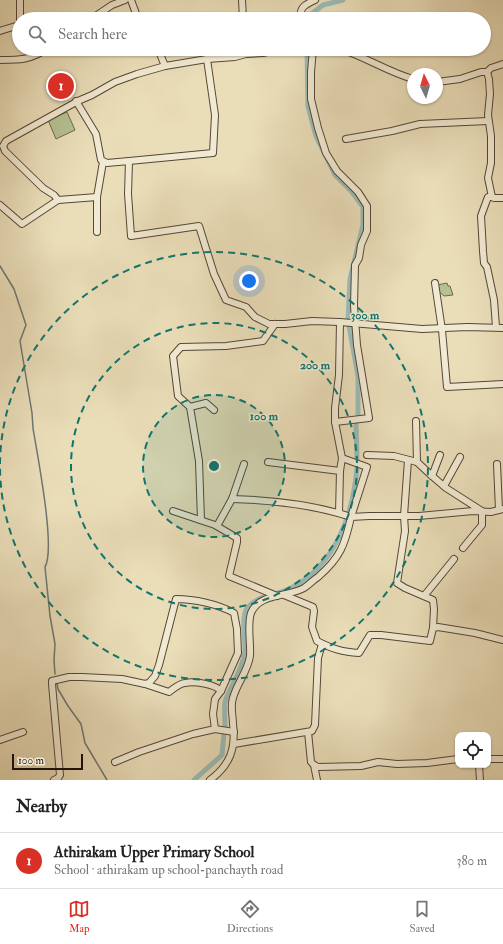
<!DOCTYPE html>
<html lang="en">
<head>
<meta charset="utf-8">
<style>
	:root { --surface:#fff; --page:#f6f6f6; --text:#222; --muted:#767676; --line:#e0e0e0; --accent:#d93025 }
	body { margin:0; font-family:"IM FELL Double Pica",serif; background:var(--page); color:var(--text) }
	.controls { position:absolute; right:12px; bottom:12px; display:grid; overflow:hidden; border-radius:8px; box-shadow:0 1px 3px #0004 }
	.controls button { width:36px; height:36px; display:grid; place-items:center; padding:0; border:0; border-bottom:1px solid var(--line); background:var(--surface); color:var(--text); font:20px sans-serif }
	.compass { position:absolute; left:407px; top:68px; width:36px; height:36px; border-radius:50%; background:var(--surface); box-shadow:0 1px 3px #0004; rotate:355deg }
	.scale { position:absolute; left:12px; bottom:10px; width:71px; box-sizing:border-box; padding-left:4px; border:2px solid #24140c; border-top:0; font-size:11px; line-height:14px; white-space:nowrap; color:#24140c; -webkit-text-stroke:3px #f1ead2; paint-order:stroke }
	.you { position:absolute; left:249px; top:281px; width:14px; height:14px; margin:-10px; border:3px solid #fff; border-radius:50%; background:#1a73e8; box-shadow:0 0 0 6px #1a73e833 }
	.badge { display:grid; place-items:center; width:26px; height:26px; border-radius:50%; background:var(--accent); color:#fff; font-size:13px; font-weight:700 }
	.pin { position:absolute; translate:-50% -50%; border:2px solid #fff; box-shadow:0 1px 4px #0006 }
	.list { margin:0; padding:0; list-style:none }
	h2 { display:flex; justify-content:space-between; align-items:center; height:52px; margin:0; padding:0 16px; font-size:17px }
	h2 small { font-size:13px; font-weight:400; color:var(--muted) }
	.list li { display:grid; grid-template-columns:26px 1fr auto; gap:12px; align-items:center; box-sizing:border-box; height:56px; padding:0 16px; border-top:1px solid var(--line) }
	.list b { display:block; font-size:15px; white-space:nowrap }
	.list p { margin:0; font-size:13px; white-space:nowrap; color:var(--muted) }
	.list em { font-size:13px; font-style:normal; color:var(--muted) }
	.icon { flex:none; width:22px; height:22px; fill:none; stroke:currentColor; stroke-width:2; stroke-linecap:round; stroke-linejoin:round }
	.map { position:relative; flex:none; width:503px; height:780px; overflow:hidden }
	.search { position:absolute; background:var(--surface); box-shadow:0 1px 3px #0004; left:12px; right:12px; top:12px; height:44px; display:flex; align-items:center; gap:10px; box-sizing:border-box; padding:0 14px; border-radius:22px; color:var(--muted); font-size:15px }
	.sheet { height:108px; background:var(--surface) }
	nav { display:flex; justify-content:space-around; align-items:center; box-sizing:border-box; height:56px; border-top:1px solid var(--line); background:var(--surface); font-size:11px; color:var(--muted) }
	nav a { display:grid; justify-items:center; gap:2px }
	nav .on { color:var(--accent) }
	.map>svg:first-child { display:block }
	.park { fill:#b5c190; stroke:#6c6a4e }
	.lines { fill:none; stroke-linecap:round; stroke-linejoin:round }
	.stream { stroke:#6b7873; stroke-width:1.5 }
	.canal { stroke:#9abbb7; stroke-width:5 }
	.street-casing { stroke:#564637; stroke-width:8 }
	.street { stroke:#f1ead2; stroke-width:6 }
	.ring { fill:none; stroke:#0f766e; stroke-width:2; stroke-dasharray:7 5 }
	.centre { fill:#0f766e; stroke:#f1ead2; stroke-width:2 }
	.ring-label { font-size:12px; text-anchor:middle; font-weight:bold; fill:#0f766e; stroke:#f1ead2; stroke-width:3; stroke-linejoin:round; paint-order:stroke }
</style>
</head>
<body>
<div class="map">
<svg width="503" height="780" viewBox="0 0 503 780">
	<rect width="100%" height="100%" fill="#eadeb9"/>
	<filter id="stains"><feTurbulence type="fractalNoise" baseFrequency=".005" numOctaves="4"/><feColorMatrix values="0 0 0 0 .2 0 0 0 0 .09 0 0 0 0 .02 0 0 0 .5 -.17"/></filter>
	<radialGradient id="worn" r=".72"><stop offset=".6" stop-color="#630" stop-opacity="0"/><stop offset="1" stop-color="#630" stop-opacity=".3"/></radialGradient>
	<g class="park">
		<path d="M 67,112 L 75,130 L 56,139 L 48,120 Z"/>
		<path d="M 447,283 L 448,286 L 450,286 L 453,295 L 444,296 L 436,289 L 437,285 Z"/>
	</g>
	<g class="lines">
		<g class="stream">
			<path d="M 0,266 L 14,289 L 26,325 L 20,341 L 32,413 L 33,428 C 37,454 56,548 45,567 L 50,616 L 55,644 L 54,660 L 55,674"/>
			<path d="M 57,684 L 58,689 L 68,706 L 81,724 L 85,743 L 107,780"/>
		</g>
		<g class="canal">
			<path d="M 310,19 L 310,15 L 323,5 L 343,0"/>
			<path d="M 307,49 L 308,106 L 316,136 L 335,175 L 352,192 L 363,207 L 363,225 L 350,279 L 348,320 L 358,376 L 358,416"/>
			<path d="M 356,424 L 357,459"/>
			<path d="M 225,726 C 225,719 224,710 225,702 C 226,697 229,693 231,688 C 237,677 243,664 245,651 C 246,640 240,616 248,607 C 261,594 274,596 289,589 C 335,567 353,515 357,468"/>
			<path d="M 194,780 L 222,755 L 224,734"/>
		</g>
		<defs>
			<g id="street">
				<path d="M 20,0 L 20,19"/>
				<path d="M 131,0 L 138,19"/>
				<path d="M 242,0 L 243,19"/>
				<path d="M 91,19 L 112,5 L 125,0"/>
				<path d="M 300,19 C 300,7 304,5 315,0"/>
				<path d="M 0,31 L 19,25"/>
				<path d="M 158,49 L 165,66"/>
				<path d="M 340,49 C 366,57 388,72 413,79"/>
				<path d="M 0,60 C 21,60 29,60 47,49"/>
				<path d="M 487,72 L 489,79 L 490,94 L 488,115 L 491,136 L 491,163 L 488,178 L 492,197 L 494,198 L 503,198"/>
				<path d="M 437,82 L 460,79 L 481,72 L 487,72 L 491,68 L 503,64"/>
				<path d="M 76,101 L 96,134 L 101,160 L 107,163 L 129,161 L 128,194 L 131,236 L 199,226 L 214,274 L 226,300 L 246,307 L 255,317 L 269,324 L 285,324 L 312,321 L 340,322 L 422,329 L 467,327 L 503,328"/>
				<path d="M 346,139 L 392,131 L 420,124 L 488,121"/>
				<path d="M 129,161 L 213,153 L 215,115 L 207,59"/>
				<path d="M 97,197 L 103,162"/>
				<path d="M 492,197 L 488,197 L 481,216 L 483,251 L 484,263 L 487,267 L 494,300 L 496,327"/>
				<path d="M 58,200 L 54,195 L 43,188 L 5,151 L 3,146 L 6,141 L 78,101 L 92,95 L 115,82 L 137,74 L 165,66 L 207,59 L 235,57 L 246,54 L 263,53 L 279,49"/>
				<path d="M 58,200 L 97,197 L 97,232"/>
				<path d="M 0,205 L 22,224 L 58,200"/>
				<path d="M 435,283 L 442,330 L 447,387 L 503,384"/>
				<path d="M 190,407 L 178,396 L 173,356 L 181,347 L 226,346 L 263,341 L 275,324"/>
				<path d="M 416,421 L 417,462"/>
				<path d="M 335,422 L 335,408 L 339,375 L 340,322"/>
				<path d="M 367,455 L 394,456 L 417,462 L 432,476 L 446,488 L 482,511 L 482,525 L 463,548"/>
				<path d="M 408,460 L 404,516 L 405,531 L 397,583 L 405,588 L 433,600 L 434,609 L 433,628"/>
				<path d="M 268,462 L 340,471 L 342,458"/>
				<path d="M 497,464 L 499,510"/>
				<path d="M 432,476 L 440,455"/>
				<path d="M 444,486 L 460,457"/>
				<path d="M 232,499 C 272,500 312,504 351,517 L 367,467 L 342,458 L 335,422 L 369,418 L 357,345 L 354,306 L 355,265 L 359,258 L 361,245 L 367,231 L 367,206 L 358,192 L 337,171 L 326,153 L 318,128 L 311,99 L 311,72 L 313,49"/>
				<path d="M 173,511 L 215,525 L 237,538 L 237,542 L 229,576 L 277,596"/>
				<path d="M 339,513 L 340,471"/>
				<path d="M 201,520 L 199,461 L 190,407 L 206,403 L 214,410"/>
				<path d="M 217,526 L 232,499 L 244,464"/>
				<path d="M 284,595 L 313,607 L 314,611 L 312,627 L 317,641 C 332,649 343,652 359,653 L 370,635 L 381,635 L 430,641 L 433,628 L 438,627 L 475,633 L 503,640"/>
				<path d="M 424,596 L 454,559"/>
				<path d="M 145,684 L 169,692 C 173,689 180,683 185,683 C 194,681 215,684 221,691"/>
				<path d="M 308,732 L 311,762 L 314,765 L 318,767 L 361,766 L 378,762 L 397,764 L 427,763 L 458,759"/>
				<path d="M 0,740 L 23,732"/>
				<path d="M 234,744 L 312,731 L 315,725 L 318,658 L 322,644"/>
				<path d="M 488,759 L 503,759"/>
				<path d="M 115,762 L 139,752 L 193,734 L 215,729 L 234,732"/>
				<path d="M 314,765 L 317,780"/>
				<path d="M 479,765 L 480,780"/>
				<path d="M 54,780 L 58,778 L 60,775 L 52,684 L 52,681 L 69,677 L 82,677 L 122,679 L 145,684 L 149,683 L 155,676 L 159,665 L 176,599 C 194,599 218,604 234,613 L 237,629 L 238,653 L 221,691 L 215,699 L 213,714 L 215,729"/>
				<path d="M 210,780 C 230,765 236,749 233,724 C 233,715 230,707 233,698 C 237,683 248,671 250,656 C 251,643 247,625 251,613 C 259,593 288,597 304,588 C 309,585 313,580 318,577 C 340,558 345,545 351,517 L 369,516 L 419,516 L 473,511 L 491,512 L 503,509"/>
			</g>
		</defs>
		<use href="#street" class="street-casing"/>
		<use href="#street" class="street"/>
	</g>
	<circle cx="214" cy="466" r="71" fill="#0f766e" fill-opacity=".12"/>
	<g class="ring">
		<circle cx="214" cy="466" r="71"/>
		<circle cx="214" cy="466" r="143"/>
		<path d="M0 464A214 214 0 1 1 0 468"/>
	</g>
	<circle cx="214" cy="466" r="6" class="centre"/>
	<g class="ring-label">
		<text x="365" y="319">300 m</text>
		<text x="315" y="369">200 m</text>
		<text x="264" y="420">100 m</text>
	</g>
	<rect width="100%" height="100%" filter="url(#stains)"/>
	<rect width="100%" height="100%" fill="url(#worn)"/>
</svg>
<div class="controls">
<button><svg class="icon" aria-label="locate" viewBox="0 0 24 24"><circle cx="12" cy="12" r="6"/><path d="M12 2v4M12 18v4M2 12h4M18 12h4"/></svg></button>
</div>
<svg class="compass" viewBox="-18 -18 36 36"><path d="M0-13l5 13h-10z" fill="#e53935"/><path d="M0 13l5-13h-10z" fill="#767676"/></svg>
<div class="scale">100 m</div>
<div class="you"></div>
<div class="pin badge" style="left:61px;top:86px">1</div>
<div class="search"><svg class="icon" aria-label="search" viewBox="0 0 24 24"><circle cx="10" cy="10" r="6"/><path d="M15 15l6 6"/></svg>Search here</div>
</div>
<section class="sheet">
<h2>Nearby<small></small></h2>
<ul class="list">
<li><span class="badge">1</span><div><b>Athirakam Upper Primary School</b><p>School · athirakam up school-panchayth road</p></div><em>380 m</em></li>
</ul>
</section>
<nav>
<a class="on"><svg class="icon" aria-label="map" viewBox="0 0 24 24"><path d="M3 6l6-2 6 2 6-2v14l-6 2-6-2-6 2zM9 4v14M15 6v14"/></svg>Map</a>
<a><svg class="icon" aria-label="directions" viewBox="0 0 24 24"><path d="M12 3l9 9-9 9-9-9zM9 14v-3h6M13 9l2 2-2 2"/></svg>Directions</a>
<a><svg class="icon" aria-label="saved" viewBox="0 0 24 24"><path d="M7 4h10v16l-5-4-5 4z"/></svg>Saved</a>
</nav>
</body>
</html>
